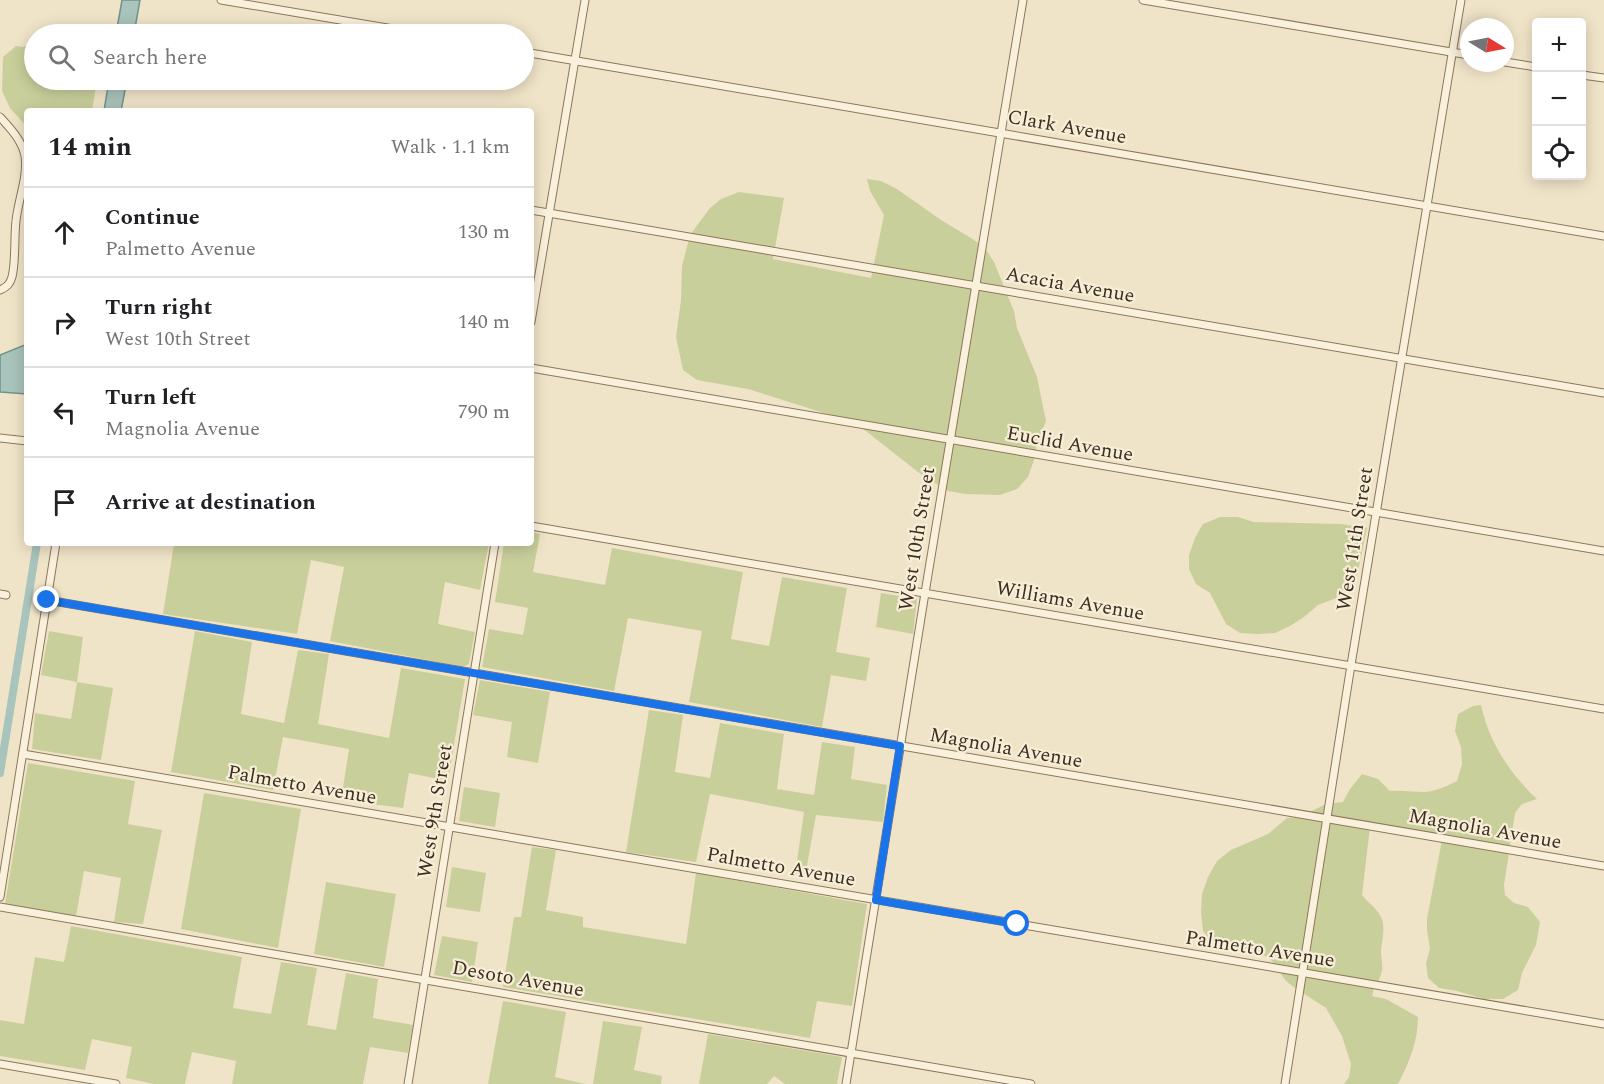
<!DOCTYPE html>
<html lang="en">
<head>
<meta charset="utf-8">
<style>
	:root { --surface:#fff; --page:#f2f2f2; --text:#202124; --muted:#757577; --line:#e0e0e0 }
	body { margin:0; font-family:Spectral,serif; background:var(--page); color:var(--text) }
	.controls { position:absolute; right:18px; top:18px; display:grid; overflow:hidden; border-radius:6px; box-shadow:0 3px 15px #0003 }
	.controls button { width:54px; height:54px; display:grid; place-items:center; padding:0; border:0; border-bottom:2px solid var(--line); background:var(--surface); color:var(--text); font:30px sans-serif }
	.compass { position:absolute; left:1460px; top:18px; width:54px; height:54px; border-radius:50%; background:var(--surface); box-shadow:0 3px 15px #0003; rotate:100deg }
	.stop { position:absolute; width:18px; height:18px; margin:-14px; border:4px solid #1a73e8; border-radius:50%; background:#fff }
	.stop.end { background:#1a73e8; border-color:#fff; box-shadow:0 2px 6px #0008 }
	.list { margin:0; padding:0; list-style:none }
	h2 { display:flex; justify-content:space-between; align-items:center; height:78px; margin:0; padding:0 24px; font-size:26px }
	h2 small { font-size:20px; font-weight:400; color:var(--muted) }
	.list li { display:grid; grid-template-columns:39px 1fr auto; gap:18px; align-items:center; box-sizing:border-box; height:90px; padding:0 24px; border-top:2px solid var(--line) }
	.list b { display:block; font-size:22px; white-space:nowrap }
	.list p { margin:0; font-size:20px; white-space:nowrap; color:var(--muted) }
	.list em { font-size:20px; font-style:normal; color:var(--muted) }
	.icon { flex:none; width:33px; height:33px; fill:none; stroke:currentColor; stroke-width:2; stroke-linecap:round; stroke-linejoin:round }
	.map { position:relative; flex:none; width:1604px; height:1084px; overflow:hidden }
	.search { position:absolute; background:var(--surface); box-shadow:0 3px 15px #0003; left:24px; top:24px; width:510px; height:66px; display:flex; align-items:center; gap:15px; box-sizing:border-box; padding:0 21px; border-radius:33px; color:var(--muted); font-size:22px }
	.panel { position:absolute; background:var(--surface); box-shadow:0 3px 15px #0003; left:24px; top:108px; width:510px; height:438px; border-radius:6px }
	.map>svg:first-child { display:block }
	.green { fill:#c9cf9b }
	.water { fill:#a9c4bc; stroke:#6f938a; stroke-width:1.5 }
	.lines { fill:none; stroke-linecap:round; stroke-linejoin:round }
	.canal { stroke:#a9c4bc; stroke-width:8 }
	.minor-casing { stroke:#8d765c; stroke-width:9 }
	.minor { stroke:#faf1dc; stroke-width:7 }
	.route { stroke:#1a73e8; stroke-width:8 }
	.labels { text-anchor:middle; dominant-baseline:central; stroke-width:4.5; stroke-linejoin:round; paint-order:stroke }
	.street-label { font-size:20px; fill:#3d2e20; stroke:#f7eed8 }
</style>
</head>
<body>
<div class="map">
<svg width="1604" height="1084" viewBox="0 0 1604 1084">
	<rect width="100%" height="100%" fill="#f0e4c8"/>
	<g class="green">
		<path d="M 33,43 L 34,80 L 97,80 L 92,111 L 27,111 L 27,127 L 10,108 L 2,91 L 3,57 L 16,46 L 23,47 Z"/>
		<path d="M 867,179 L 881,181 L 897,189 L 941,220 L 971,238 L 985,248 L 994,262 L 1014,311 L 1017,328 L 1037,377 L 1046,421 L 1037,443 L 1034,460 L 1028,477 L 1017,489 L 1000,495 L 965,494 L 948,491 L 918,472 L 862,428 L 846,420 L 748,389 L 697,380 L 683,370 L 676,337 L 681,300 L 682,266 L 690,235 L 710,208 L 721,199 L 739,192 L 784,198 L 773,259 L 871,278 L 884,215 L 870,191 Z"/>
		<path d="M 1220,517 L 1238,517 L 1254,522 L 1341,524 L 1367,528 L 1357,576 L 1350,593 L 1318,605 L 1304,617 L 1290,626 L 1275,633 L 1257,634 L 1240,633 L 1226,624 L 1210,593 L 1196,584 L 1189,569 L 1189,555 L 1195,538 L 1203,524 Z"/>
		<path d="M 531,532 L 540,534 L 533,572 L 605,585 L 612,548 L 743,572 L 731,639 L 769,646 L 782,577 L 847,588 L 836,652 L 870,658 L 866,681 L 831,675 L 822,727 L 689,702 L 702,631 L 628,618 L 614,691 L 482,667 L 489,629 L 523,635 L 528,608 L 495,602 L 504,543 L 531,543 Z"/>
		<path d="M 168,543 L 489,543 L 480,590 L 445,582 L 438,624 L 475,632 L 469,664 L 463,667 L 330,641 L 344,567 L 311,560 L 297,634 L 163,614 L 174,544 Z"/>
		<path d="M 881,593 L 917,599 L 913,634 L 876,627 Z"/>
		<path d="M 49,631 L 83,637 L 77,682 L 113,688 L 101,760 L 32,749 L 35,713 L 71,719 L 77,682 L 41,675 Z"/>
		<path d="M 195,631 L 252,642 L 241,714 L 284,723 L 298,650 L 329,654 L 318,724 L 389,738 L 401,668 L 465,679 L 448,781 L 409,773 L 403,808 L 341,800 L 349,749 L 283,737 L 273,790 L 171,772 Z"/>
		<path d="M 480,680 L 550,692 L 538,763 L 507,757 L 512,722 L 473,715 Z"/>
		<path d="M 1481,705 C 1489,742 1510,774 1537,799 L 1522,804 L 1515,813 L 1504,885 L 1505,895 L 1514,903 L 1528,907 L 1540,922 L 1536,945 L 1522,973 L 1518,990 L 1503,999 L 1484,999 L 1457,991 L 1439,988 L 1428,978 L 1426,963 L 1430,949 L 1427,930 L 1427,919 L 1442,840 L 1370,827 L 1362,895 C 1368,903 1376,907 1381,917 C 1386,928 1382,939 1381,950 C 1381,957 1383,964 1382,970 C 1381,975 1379,980 1377,984 L 1375,984 L 1372,996 L 1386,999 L 1418,1017 C 1418,1041 1409,1063 1398,1084 L 1344,1084 L 1349,1077 L 1351,1064 L 1342,1036 L 1326,1008 L 1295,988 L 1286,981 L 1269,957 L 1213,944 L 1203,931 L 1201,913 L 1202,894 L 1208,877 L 1217,861 L 1231,850 L 1268,834 L 1287,818 L 1300,817 L 1326,804 L 1343,802 L 1350,789 L 1362,774 L 1378,779 L 1390,791 C 1402,790 1414,792 1425,792 C 1436,791 1447,786 1457,781 L 1462,764 L 1461,747 L 1455,731 L 1458,714 L 1473,706 Z"/>
		<path d="M 649,710 L 683,715 L 675,772 L 710,778 L 720,723 L 784,734 L 777,789 L 814,795 L 822,742 L 855,747 L 851,779 L 887,785 L 883,822 L 816,815 L 805,877 L 795,875 L 804,812 L 710,794 L 696,862 L 626,852 Z"/>
		<path d="M 28,763 L 135,781 L 128,824 L 162,830 L 143,924 L 114,922 L 121,878 L 84,871 L 76,916 L 5,904 Z"/>
		<path d="M 464,787 L 500,793 L 495,827 L 459,821 Z"/>
		<path d="M 204,793 L 301,809 L 278,948 L 181,929 Z"/>
		<path d="M 532,847 L 556,850 L 546,910 L 583,917 L 583,927 L 686,944 L 696,873 L 867,904 L 852,1006 L 817,1001 L 810,1038 L 503,987 L 514,917 L 521,917 Z"/>
		<path d="M 452,867 L 486,873 L 480,912 L 446,907 Z"/>
		<path d="M 326,882 L 396,894 L 384,967 L 314,954 Z"/>
		<path d="M 71,926 L 242,957 L 233,1008 L 271,1014 L 281,962 L 317,968 L 307,1025 L 336,1030 L 346,973 L 378,979 L 373,1018 L 413,1025 L 408,1053 L 370,1047 L 363,1084 L 232,1084 L 236,1061 L 192,1052 L 185,1084 L 154,1084 L 126,1078 L 132,1047 L 92,1039 L 85,1070 L 0,1056 L 0,1020 L 24,1024 L 35,957 L 64,962 Z"/>
		<path d="M 442,936 L 478,942 L 472,982 L 434,975 Z"/>
		<path d="M 503,1001 L 566,1012 L 555,1077 L 585,1084 L 488,1084 Z"/>
		<path d="M 603,1021 L 642,1027 L 634,1070 L 662,1076 L 661,1084 L 593,1084 Z"/>
		<path d="M 708,1034 L 842,1057 L 837,1084 L 785,1084 L 774,1076 L 767,1084 L 699,1084 Z"/>
	</g>
	<g class="water">
		<path d="M 122,0 L 140,0 L 134,34 L 116,34 Z"/>
		<path d="M 109,80 L 127,80 L 121,111 L 104,111 Z"/>
		<path d="M 27,344 L 27,394 L 0,392 L 0,355 Z"/>
	</g>
	<g class="lines">
		<path class="canal" d="M 0,773 L 37,543"/>
		<defs>
			<g id="minor">
				<path d="M 221,0 L 423,34"/>
				<path d="M 1143,0 L 1469,55"/>
				<path d="M 524,52 L 1604,236"/>
				<path d="M 1505,62 L 1536,67"/>
				<path d="M 1582,75 L 1604,78"/>
				<path d="M 0,117 C 10,128 22,140 25,156 C 28,177 18,200 16,221 C 14,237 16,261 12,277 C 10,284 7,287 0,290"/>
				<path d="M 531,210 L 1604,393"/>
				<path d="M 531,322 L 585,0"/>
				<path d="M 531,368 L 1604,551"/>
				<path d="M 0,438 L 27,441"/>
				<path d="M 531,526 L 1604,709"/>
				<path d="M 0,594 L 6,595"/>
				<path d="M 47,600 L 1604,866"/>
				<path d="M 23,754 L 1604,1024"/>
				<path d="M 0,897 L 56,543"/>
				<path d="M 0,907 L 1031,1084"/>
				<path d="M 0,1064 L 116,1084"/>
				<path d="M 408,1084 L 495,543"/>
				<path d="M 846,1084 L 925,593 L 1023,0"/>
				<path d="M 1285,1084 L 1351,665 L 1461,0"/>
			</g>
		</defs>
		<use href="#minor" class="minor-casing"/>
		<use href="#minor" class="minor"/>
	</g>
	<g class="lines">
		<path class="route" d="M 47,600 L 900,746 L 876,900 L 1017,924"/>
	</g>
	<g class="labels">
		<g class="street-label">
			<text transform="translate(1067 127) rotate(10)">Clark Avenue</text>
			<text transform="translate(1070 285) rotate(10)">Acacia Avenue</text>
			<text transform="translate(1070 444) rotate(10)">Euclid Avenue</text>
			<text transform="translate(917 539) rotate(-81)">West 10th Street</text>
			<text transform="translate(1355 539) rotate(-81)">West 11th Street</text>
			<text transform="translate(1070 601) rotate(10)">Williams Avenue</text>
			<text transform="translate(1006 748) rotate(10)">Magnolia Avenue</text>
			<text transform="translate(302 785) rotate(10)">Palmetto Avenue</text>
			<text transform="translate(435 811) rotate(-81)">West 9th Street</text>
			<text transform="translate(1485 829) rotate(10)">Magnolia Avenue</text>
			<text transform="translate(781 867) rotate(10)">Palmetto Avenue</text>
			<text transform="translate(1260 949) rotate(9)">Palmetto Avenue</text>
			<text transform="translate(518 979) rotate(10)">Desoto Avenue</text>
		</g>
	</g>
</svg>
<div class="controls">
<button>+</button>
<button>−</button>
<button><svg class="icon" aria-label="locate" viewBox="0 0 24 24"><circle cx="12" cy="12" r="6"/><path d="M12 2v4M12 18v4M2 12h4M18 12h4"/></svg></button>
</div>
<svg class="compass" viewBox="-18 -18 36 36"><path d="M0-13l5 13h-10z" fill="#e53935"/><path d="M0 13l5-13h-10z" fill="#757577"/></svg>
<div class="stop" style="left:1017px;top:924px"></div>
<div class="stop end" style="left:47px;top:600px"></div>
<div class="search"><svg class="icon" aria-label="search" viewBox="0 0 24 24"><circle cx="10" cy="10" r="6"/><path d="M15 15l6 6"/></svg>Search here</div>
<section class="panel">
<h2>14 min<small>Walk · 1.1 km</small></h2>
<ul class="list">
<li><svg class="icon" aria-label="ahead" viewBox="0 0 24 24"><path d="M12 20V5M6 11l6-6 6 6"/></svg><div><b>Continue</b><p>Palmetto Avenue</p></div><em>130 m</em></li>
<li><svg class="icon" aria-label="right" viewBox="0 0 24 24"><path d="M7 20v-9h11M14 6l5 5-5 5"/></svg><div><b>Turn right</b><p>West 10th Street</p></div><em>140 m</em></li>
<li><svg class="icon" aria-label="left" viewBox="0 0 24 24"><path d="M17 20v-9H6M10 6l-5 5 5 5"/></svg><div><b>Turn left</b><p>Magnolia Avenue</p></div><em>790 m</em></li>
<li><svg class="icon" aria-label="arrive" viewBox="0 0 24 24"><path d="M6 21V4h12l-3 4 3 4H6"/></svg><div><b>Arrive at destination</b></div></li>
</ul>
</section>
</div>
</body>
</html>
